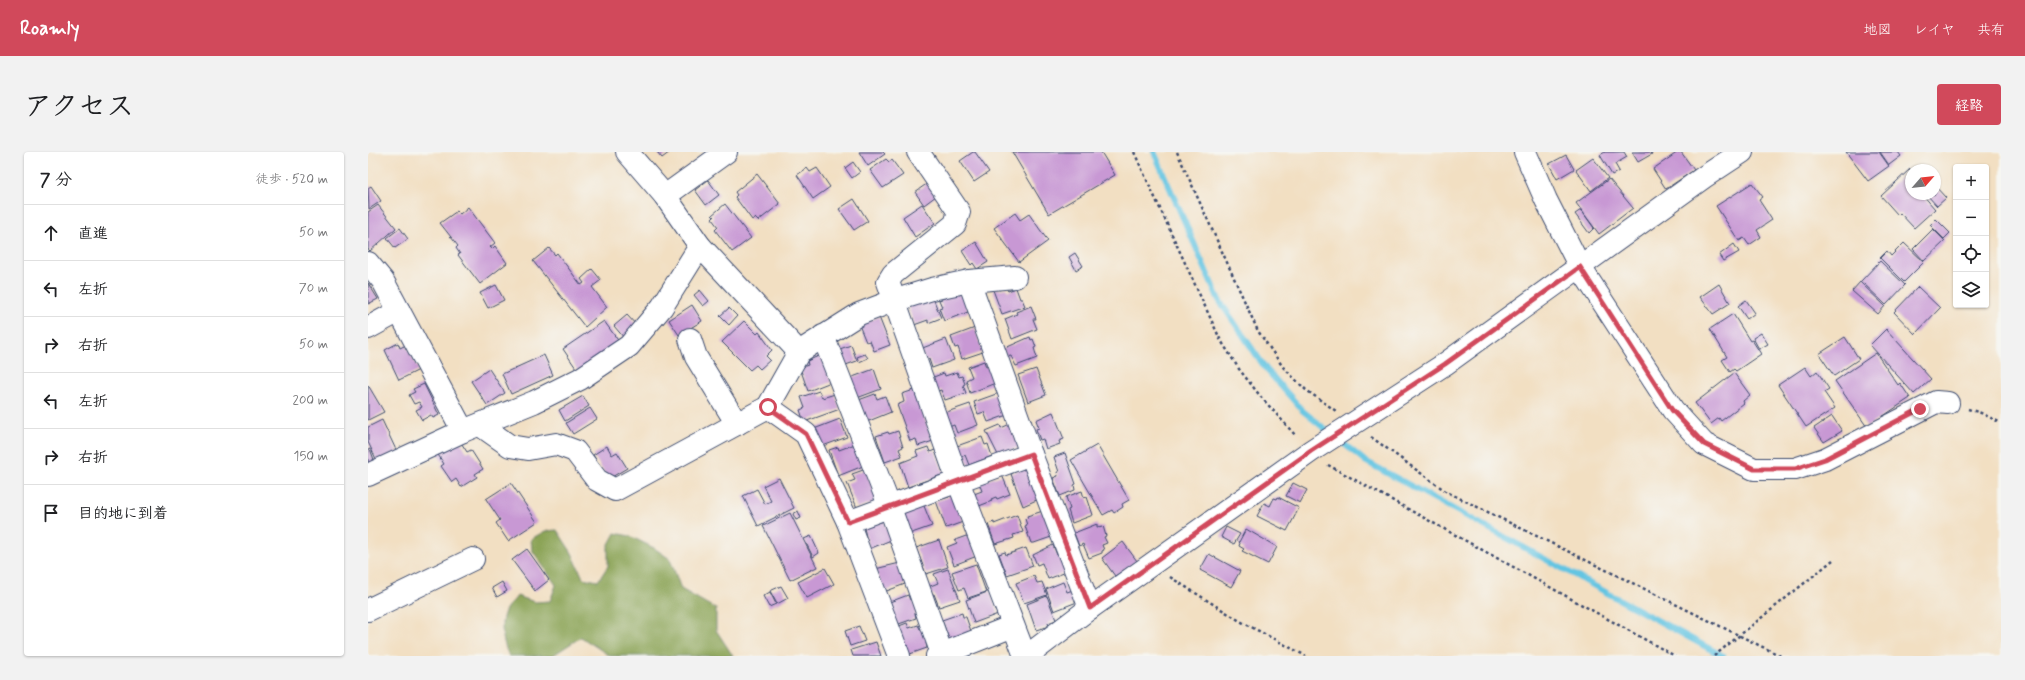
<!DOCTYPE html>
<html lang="ja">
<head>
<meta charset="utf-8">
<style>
	:root { --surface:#fff; --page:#f2f2f2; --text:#202124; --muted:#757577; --line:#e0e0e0; --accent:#d1495b }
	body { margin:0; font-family:Mynerve,"Klee One",sans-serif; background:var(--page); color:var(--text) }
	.controls { position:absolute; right:12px; top:12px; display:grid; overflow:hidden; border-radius:4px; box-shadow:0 1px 3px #0004 }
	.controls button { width:36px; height:36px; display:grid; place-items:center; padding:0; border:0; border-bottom:1px solid var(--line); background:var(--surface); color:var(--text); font:20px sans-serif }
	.compass { position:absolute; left:1537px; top:12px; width:36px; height:36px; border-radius:50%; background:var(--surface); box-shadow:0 1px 3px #0004; rotate:62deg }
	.stop { position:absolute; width:12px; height:12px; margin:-9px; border:3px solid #d1495b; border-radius:50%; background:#fff }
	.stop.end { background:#d1495b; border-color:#fff; box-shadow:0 1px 4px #0008 }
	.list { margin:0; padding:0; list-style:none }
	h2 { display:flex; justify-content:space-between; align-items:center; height:52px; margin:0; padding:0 16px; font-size:17px }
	h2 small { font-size:13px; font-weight:400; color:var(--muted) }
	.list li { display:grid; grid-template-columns:26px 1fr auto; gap:12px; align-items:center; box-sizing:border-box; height:56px; padding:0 16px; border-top:1px solid var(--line) }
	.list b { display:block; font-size:15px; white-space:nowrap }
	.list em { font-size:13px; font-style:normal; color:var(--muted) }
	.icon { flex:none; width:22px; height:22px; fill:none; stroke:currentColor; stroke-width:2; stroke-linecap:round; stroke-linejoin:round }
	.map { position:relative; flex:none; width:1633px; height:504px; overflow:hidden; border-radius:4px }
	header { display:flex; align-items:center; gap:24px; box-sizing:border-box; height:56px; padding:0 20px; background:var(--accent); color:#fff }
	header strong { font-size:19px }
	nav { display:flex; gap:22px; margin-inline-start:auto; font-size:14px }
	.intro { display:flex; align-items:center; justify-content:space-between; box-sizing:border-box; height:96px; padding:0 24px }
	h1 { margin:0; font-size:28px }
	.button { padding:10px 18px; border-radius:4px; background:var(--accent); color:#fff; font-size:14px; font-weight:700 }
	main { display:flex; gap:24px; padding:0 24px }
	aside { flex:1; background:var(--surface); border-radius:4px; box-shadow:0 1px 3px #0004 }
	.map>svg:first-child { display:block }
	.forest { fill:#8aa354; stroke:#526959 }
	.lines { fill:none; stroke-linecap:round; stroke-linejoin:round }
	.stream { stroke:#63c5e2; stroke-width:6 }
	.building { fill:#c898d4 }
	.minor-casing { stroke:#3b496d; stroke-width:24 }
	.path { stroke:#3b496d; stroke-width:2.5; stroke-dasharray:3 3; stroke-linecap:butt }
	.minor { stroke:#fff; stroke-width:22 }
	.route { stroke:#d1495b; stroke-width:5 }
</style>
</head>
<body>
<header>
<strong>Roamly</strong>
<nav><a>地図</a><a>レイヤ</a><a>共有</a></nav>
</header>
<div class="intro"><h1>アクセス</h1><a class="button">経路</a></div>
<main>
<aside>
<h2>7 分<small>徒歩 · 520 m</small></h2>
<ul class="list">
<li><svg class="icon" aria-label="ahead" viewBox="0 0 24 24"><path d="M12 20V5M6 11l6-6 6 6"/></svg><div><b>直進</b></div><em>50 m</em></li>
<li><svg class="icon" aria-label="left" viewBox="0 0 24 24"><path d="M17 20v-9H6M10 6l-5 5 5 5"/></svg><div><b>左折</b></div><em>70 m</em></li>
<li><svg class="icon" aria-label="right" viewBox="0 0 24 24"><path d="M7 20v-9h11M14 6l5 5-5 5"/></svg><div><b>右折</b></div><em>50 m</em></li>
<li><svg class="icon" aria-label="left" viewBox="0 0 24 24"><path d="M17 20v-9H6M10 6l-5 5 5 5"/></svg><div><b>左折</b></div><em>200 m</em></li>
<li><svg class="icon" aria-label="right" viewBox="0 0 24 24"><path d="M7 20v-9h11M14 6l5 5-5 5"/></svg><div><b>右折</b></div><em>150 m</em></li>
<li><svg class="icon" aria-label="arrive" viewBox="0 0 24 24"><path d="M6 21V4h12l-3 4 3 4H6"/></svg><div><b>目的地に到着</b></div></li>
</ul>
</aside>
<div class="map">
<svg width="1633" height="504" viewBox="0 0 1633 504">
	<rect width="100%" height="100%" fill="#f6f6f2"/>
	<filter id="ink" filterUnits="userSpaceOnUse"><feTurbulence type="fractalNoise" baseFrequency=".025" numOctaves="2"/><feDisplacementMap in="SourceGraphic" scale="8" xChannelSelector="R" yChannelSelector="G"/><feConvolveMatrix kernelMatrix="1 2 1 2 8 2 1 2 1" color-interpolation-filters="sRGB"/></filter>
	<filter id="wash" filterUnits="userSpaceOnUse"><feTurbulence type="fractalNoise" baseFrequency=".012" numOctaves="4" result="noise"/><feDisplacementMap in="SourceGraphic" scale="16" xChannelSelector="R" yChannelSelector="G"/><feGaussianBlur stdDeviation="0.9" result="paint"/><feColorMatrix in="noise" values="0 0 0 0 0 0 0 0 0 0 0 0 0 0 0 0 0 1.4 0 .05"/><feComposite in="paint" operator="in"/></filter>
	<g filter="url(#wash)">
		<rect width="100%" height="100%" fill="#f2dfc2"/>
		<path class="forest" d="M 189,378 L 204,401 L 215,426 L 230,429 L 240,414 L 240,394 L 247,381 L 262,384 L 286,396 L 302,407 L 313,437 L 348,457 L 348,478 L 365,504 L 242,504 L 213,485 L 184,504 L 141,504 C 135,492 131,472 137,459 C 139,454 146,449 149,444 L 167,450 L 182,449 L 188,433 L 164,398 L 163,387 L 177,379 Z"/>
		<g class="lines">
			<g class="stream">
				<path d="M 786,0 L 851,148 L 898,217 L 935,259 L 962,281"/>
				<path d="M 970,287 L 997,309 L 1355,504"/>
			</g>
		</g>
		<g id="blocks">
			<g class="building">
				<path d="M 289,0 L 302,0 L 294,6 Z"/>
				<path d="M 491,0 L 515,0 L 517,2 L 500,14 Z"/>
				<path d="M 605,0 L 607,0 L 621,20 L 606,30 L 592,9 Z"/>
				<path d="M 644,0 L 733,0 L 747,23 L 681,62 Z"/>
				<path d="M 1237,0 L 1256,0 L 1259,5 L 1247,12 L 1251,19 L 1244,23 L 1232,3 Z"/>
				<path d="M 1264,0 L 1283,0 L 1284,2 L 1270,10 Z"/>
				<path d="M 1310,0 L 1313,0 L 1326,18 L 1298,37 L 1285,17 Z"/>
				<path d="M 1478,0 L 1511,0 L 1521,14 L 1500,29 Z"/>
				<path d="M 1512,0 L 1530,0 L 1533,4 L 1521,13 Z"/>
				<path d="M 1198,3 L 1206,17 L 1189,27 L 1181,12 Z"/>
				<path d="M 1225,6 L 1240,26 L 1223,39 L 1208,18 Z"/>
				<path d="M 518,7 L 521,10 L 524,8 L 535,23 L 515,36 L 502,18 Z"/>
				<path d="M 485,10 L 492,20 L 484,26 L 477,16 Z"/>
				<path d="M 439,16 L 442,20 L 449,16 L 462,35 L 445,47 L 429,23 Z"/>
				<path d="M 1542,17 L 1543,42 L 1554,42 L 1567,57 L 1546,76 L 1532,61 L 1530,63 L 1513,44 Z"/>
				<path d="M 389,22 L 412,52 L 390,69 L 387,66 L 384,68 L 367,45 L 369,43 L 367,40 Z"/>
				<path d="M 1241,27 L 1265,56 L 1231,82 L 1208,51 Z"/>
				<path d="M 340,28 L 351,43 L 338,53 L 327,38 Z"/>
				<path d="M 560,31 L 568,44 L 556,53 L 547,40 Z"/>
				<path d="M 1384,31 L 1395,45 L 1391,48 L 1404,68 L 1389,78 L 1393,85 L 1381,93 L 1376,86 L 1371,89 L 1348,54 Z"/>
				<path d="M 3,34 L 13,49 L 1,57 L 0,36 Z"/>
				<path d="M 1567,34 L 1578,46 L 1569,54 L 1559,43 L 1567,42 Z"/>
				<path d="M 486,47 L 500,69 L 486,78 L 471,57 Z"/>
				<path d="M 357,52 L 383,86 L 364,100 L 347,78 L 350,75 L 344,67 L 346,65 L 344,63 Z"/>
				<path d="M 554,52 L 567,71 L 547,85 L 535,65 Z"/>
				<path d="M 10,53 L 28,76 L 2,99 L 0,97 L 0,60 Z"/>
				<path d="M 100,55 L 127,91 L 122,95 L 124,97 L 127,94 L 139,111 L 112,132 L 90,103 L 92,102 L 88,96 L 90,94 L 72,71 L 89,59 L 92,62 Z"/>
				<path d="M 1213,58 L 1226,76 L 1221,81 L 1207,62 Z"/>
				<path d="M 647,61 L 652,68 L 661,62 L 680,89 L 651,110 L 626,76 Z"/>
				<path d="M 1568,67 L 1582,81 L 1576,87 L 1562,73 Z"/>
				<path d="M 32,76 L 40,87 L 27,96 L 19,86 Z"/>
				<path d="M 1565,77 L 1577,89 L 1556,109 L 1545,97 Z"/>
				<path d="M 608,90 L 620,110 L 609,117 L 605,111 L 603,113 L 594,99 Z"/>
				<path d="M 1536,91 L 1556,110 L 1536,130 L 1512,106 L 1519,99 L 1523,104 Z"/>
				<path d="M 1366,92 L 1371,100 L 1355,109 L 1351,103 Z"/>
				<path d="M 181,96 L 187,103 L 189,101 L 213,133 L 216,131 L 213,127 L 224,117 L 233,128 L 224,135 L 239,155 L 217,175 L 165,109 Z"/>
				<path d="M 707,101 L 715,114 L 708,118 L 701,105 Z"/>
				<path d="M 1512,109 L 1537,133 L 1518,153 L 1493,129 Z"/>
				<path d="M 1492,130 L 1517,154 L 1510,162 L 1484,139 Z"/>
				<path d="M 0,131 L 10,147 L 0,152 Z"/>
				<path d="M 1351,132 L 1362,151 L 1345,162 L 1332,145 Z"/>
				<path d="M 128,133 L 136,148 L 120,156 L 112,141 Z"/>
				<path d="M 1550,135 L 1572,156 L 1547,182 L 1526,160 Z"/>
				<path d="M 631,136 L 631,138 L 638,136 L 640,139 L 648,136 L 652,147 L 654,147 L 657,154 L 634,162 L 625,138 Z"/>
				<path d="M 332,138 L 341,149 L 335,154 L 326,143 Z"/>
				<path d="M 590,141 L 591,143 L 595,141 L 600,160 L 576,169 L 571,156 L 574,155 L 571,148 Z"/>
				<path d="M 565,146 L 573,166 L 560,171 L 560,168 L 546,173 L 539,151 Z"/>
				<path d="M 1378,148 L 1387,161 L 1379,167 L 1370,154 Z"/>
				<path d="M 324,153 L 334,169 L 311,183 L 301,168 Z"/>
				<path d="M 663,154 L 668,167 L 665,167 L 669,177 L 644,187 L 637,167 L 649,162 L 648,160 Z"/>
				<path d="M 361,156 L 369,164 L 361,173 L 352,164 Z"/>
				<path d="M 1365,162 L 1382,189 L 1384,188 L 1393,202 L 1368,219 L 1366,217 L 1362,220 L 1354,208 L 1359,205 L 1342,177 Z"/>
				<path d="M 259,163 L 270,175 L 257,187 L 246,174 Z"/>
				<path d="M 511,165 L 522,193 L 506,199 L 502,189 L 498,190 L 491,173 Z"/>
				<path d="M 236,169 L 252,191 L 210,219 L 195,197 Z"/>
				<path d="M 376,169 L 389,182 L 391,180 L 404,198 L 398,204 L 402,208 L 392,217 L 388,213 L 382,218 L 354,190 Z"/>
				<path d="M 607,176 L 615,200 L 594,207 L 590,195 L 587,196 L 583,185 Z"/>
				<path d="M 1518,177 L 1563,227 L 1546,242 L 1502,193 Z"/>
				<path d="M 1393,181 L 1400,192 L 1391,197 L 1385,186 Z"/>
				<path d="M 662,185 L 663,188 L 665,187 L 668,195 L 666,196 L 669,206 L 648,214 L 643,204 L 638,205 L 635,197 Z"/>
				<path d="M 1477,185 L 1491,207 L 1466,224 L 1451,202 Z"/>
				<path d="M 578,187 L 586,208 L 564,216 L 561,207 L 557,209 L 552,197 Z"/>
				<path d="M 30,191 L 32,196 L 38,193 L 51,218 L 31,228 L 17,198 Z"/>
				<path d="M 483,193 L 489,209 L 475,214 L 469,198 Z"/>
				<path d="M 1508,201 L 1530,233 L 1532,231 L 1542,246 L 1499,275 L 1467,229 Z"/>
				<path d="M 497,202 L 500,206 L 491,210 L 489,205 Z"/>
				<path d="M 176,203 L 185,223 L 143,242 L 134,222 Z"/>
				<path d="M 453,203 L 463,230 L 440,239 L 432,216 L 440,213 L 439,209 Z"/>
				<path d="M 616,209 L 618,215 L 623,213 L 630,230 L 602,241 L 598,228 L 604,225 L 600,215 Z"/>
				<path d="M 1437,215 L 1443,224 L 1449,219 L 1461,237 L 1456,240 L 1467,256 L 1438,275 L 1410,233 Z"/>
				<path d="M 121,217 L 137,241 L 119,253 L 103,229 Z"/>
				<path d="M 506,217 L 513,237 L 489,246 L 482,226 Z"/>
				<path d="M 668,217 L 678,243 L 660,250 L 650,223 Z"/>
				<path d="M 589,220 L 591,225 L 594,224 L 597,232 L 595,233 L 598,241 L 577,248 L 573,238 L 568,240 L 563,226 L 576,221 L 577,224 Z"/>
				<path d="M 1366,221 L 1382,243 L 1375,249 L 1376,251 L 1353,269 L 1351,266 L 1343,272 L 1327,251 Z"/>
				<path d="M 56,232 L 71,263 L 65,266 L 63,263 L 54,268 L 48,258 L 54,255 L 51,250 L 46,252 L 41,243 L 47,240 L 45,237 Z"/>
				<path d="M 0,233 L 16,260 L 0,268 Z"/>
				<path d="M 546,238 L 565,289 L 550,294 L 548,287 L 542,289 L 529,253 L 536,250 L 534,242 Z"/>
				<path d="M 451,239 L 454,246 L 467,242 L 472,257 L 436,270 L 432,258 L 437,256 L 433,245 Z"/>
				<path d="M 631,241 L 639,263 L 620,270 L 616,260 L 610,262 L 606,250 Z"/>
				<path d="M 507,242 L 509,247 L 517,244 L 523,260 L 496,271 L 488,249 Z"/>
				<path d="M 215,244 L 221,254 L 197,269 L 191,258 Z"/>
				<path d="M 602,252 L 610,273 L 589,281 L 586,273 L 581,275 L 576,261 Z"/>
				<path d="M 222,256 L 229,267 L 205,282 L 198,271 Z"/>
				<path d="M 685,260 L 696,287 L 691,289 L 692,292 L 678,297 L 675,287 L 672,288 L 668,277 L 671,276 L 668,268 Z"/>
				<path d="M 1464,264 L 1474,279 L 1456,290 L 1446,276 Z"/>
				<path d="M 472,267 L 479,285 L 452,295 L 446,277 Z"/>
				<path d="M 14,268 L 29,300 L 9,309 L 0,290 L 0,275 Z"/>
				<path d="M 642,272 L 651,295 L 630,303 L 618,279 L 632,273 L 633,276 Z"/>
				<path d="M 530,279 L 535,295 L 531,297 L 534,304 L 517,310 L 508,284 L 520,280 L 521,282 Z"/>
				<path d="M 614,285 L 617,293 L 620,292 L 624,304 L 601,313 L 597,303 L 593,305 L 589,294 Z"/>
				<path d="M 92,289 L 99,300 L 103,298 L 115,317 L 107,322 L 109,325 L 93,335 L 88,327 L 84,330 L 73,314 L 76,312 L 69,301 Z"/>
				<path d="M 487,292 L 495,314 L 470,324 L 461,298 L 470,295 L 471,298 Z"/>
				<path d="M 729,293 L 761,348 L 754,352 L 755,355 L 746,361 L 744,358 L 735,363 L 703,308 Z"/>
				<path d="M 239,294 L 244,303 L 249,300 L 259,316 L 242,326 L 238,323 L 225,303 Z"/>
				<path d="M 560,295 L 562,300 L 567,298 L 576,322 L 540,335 L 532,311 L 550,304 L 548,299 Z"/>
				<path d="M 2,297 L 8,313 L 0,316 L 0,298 Z"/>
				<path d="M 697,301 L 708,332 L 706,333 L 707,338 L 692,344 L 685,326 L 690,324 L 689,320 L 691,320 L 686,305 Z"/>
				<path d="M 662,315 L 673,346 L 655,354 L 643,322 L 655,316 L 655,318 Z"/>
				<path d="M 498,317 L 509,349 L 489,356 L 479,331 L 487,328 L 484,322 Z"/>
				<path d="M 634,323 L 642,342 L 629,347 L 628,345 L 623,347 L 624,349 L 611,354 L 606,342 L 614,339 L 611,331 Z"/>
				<path d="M 411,326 L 426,356 L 390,374 L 375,344 L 389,337 L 397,352 L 403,349 L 395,334 Z"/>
				<path d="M 143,331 L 169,370 L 140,389 L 128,371 L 132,368 L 118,347 Z"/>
				<path d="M 925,331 L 939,338 L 932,351 L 918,344 Z"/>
				<path d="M 714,339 L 716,346 L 719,345 L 725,363 L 704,371 L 700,358 L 702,357 L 698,345 Z"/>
				<path d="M 585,340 L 595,370 L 578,376 L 568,349 L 581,345 L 580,342 Z"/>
				<path d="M 910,345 L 931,356 L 919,379 L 889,364 L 896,351 L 902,354 L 906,346 L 909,347 Z"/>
				<path d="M 554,349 L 564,374 L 541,382 L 532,359 Z"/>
				<path d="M 430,359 L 433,366 L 428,368 L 425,362 Z"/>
				<path d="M 675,359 L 686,384 L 666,391 L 663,391 L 657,374 L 659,373 L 657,367 L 660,366 L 659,364 Z"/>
				<path d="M 422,361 L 449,415 L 422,428 L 395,374 Z"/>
				<path d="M 649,363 L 655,380 L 645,383 L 646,386 L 627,392 L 620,372 L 626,370 L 626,372 Z"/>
				<path d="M 509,367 L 510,371 L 516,369 L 523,388 L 501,397 L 495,372 Z"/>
				<path d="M 729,372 L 729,375 L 735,374 L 738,384 L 736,385 L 739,391 L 734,393 L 736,398 L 734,399 L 734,401 L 721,406 L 715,392 L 711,394 L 706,381 Z"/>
				<path d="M 858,375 L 872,382 L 866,392 L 853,385 Z"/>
				<path d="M 878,377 L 909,395 L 900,412 L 874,399 L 876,397 L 871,394 L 872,391 L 871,390 Z"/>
				<path d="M 601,383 L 609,404 L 586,413 L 579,395 L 589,391 L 587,388 Z"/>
				<path d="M 443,384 L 451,401 L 445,405 L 436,387 Z"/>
				<path d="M 571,388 L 580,415 L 558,422 L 548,396 Z"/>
				<path d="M 755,390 L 769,409 L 747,424 L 734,406 Z"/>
				<path d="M 685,393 L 689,403 L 694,401 L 701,419 L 680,427 L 674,411 L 669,413 L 665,403 Z"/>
				<path d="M 658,396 L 665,414 L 639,423 L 631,402 L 637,400 L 638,403 Z"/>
				<path d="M 159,397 L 181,428 L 167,439 L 144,408 Z"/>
				<path d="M 841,402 L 872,419 L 863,435 L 832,418 Z"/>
				<path d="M 532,411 L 537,432 L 516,440 L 507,417 Z"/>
				<path d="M 608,412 L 618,440 L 600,446 L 596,436 L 591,438 L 584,420 Z"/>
				<path d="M 457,416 L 466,432 L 439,446 L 430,430 Z"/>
				<path d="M 580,417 L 592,448 L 571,455 L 566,442 L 563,443 L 560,435 L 570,431 L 566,422 Z"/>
				<path d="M 666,424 L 669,431 L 674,430 L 679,443 L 656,451 L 648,431 Z"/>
				<path d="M 134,430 L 139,439 L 129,445 L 124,436 Z"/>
				<path d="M 695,430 L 699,440 L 705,438 L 709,450 L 686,459 L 678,437 Z"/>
				<path d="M 413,434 L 420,446 L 409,452 L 402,439 Z"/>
				<path d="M 622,439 L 630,462 L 606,471 L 598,448 Z"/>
				<path d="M 402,440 L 408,452 L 401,455 L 395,444 Z"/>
				<path d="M 540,443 L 542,448 L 545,447 L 549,460 L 547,461 L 548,466 L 525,474 L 519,451 Z"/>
				<path d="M 679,444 L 688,468 L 680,471 L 681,474 L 668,478 L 659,452 Z"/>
				<path d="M 594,461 L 595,465 L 598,465 L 604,482 L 582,490 L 574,468 Z"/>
				<path d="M 539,471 L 541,476 L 550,473 L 552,477 L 555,477 L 560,491 L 558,491 L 559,496 L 539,503 L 526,476 Z"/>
				<path d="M 491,474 L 497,489 L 482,494 L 477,479 Z"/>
				<path d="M 508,490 L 513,504 L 485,504 L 483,498 Z"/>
			</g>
		</g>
	</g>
	<g filter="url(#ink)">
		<use href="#blocks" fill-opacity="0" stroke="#3b496d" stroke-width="1"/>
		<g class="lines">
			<defs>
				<g id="minor">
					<path d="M 259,0 L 297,44 L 332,94 L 431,200"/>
					<path d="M 550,0 L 591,60 L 587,72 L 525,122 L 520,130 L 590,329 L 657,504"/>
					<path d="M 1157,0 L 1178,48 L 1212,115 L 1305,258 L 1336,292 L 1386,317 L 1427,317 L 1457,307 L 1568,250 L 1580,251"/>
					<path d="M 297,44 L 358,0"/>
					<path d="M 0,111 L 15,129 L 95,279"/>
					<path d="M 601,129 L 663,302 L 722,456"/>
					<path d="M 0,176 L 31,159"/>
					<path d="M 455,184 L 521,353 L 574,502"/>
					<path d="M 322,187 L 328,205 L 369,272"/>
					<path d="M 400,255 L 438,282 L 480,370 L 531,504"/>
					<path d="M 112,273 L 142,294 L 160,297 L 188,292 L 207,299 L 229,328 L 247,338 L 400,255 L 431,200 L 491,162 L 525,149 L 564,137 L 601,129 L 647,125"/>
					<path d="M 0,323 L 95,279 L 166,250 L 212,227 L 261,194 L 294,155 L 332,94"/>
					<path d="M 480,370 L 663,302"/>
					<path d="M 0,458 L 105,407"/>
					<path d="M 569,504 L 645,474"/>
					<path d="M 659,504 L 722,456 L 943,299 L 1077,212 L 1336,25 L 1374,0"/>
				</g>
			</defs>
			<use href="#minor" class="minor-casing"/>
			<g class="path">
				<path d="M 766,0 L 852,187 L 871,217 L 893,245 L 928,284"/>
				<path d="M 809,0 L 890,179 L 915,215 L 938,238 L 968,259"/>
				<path d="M 1600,257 L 1613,261 L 1633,271"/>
				<path d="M 1003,285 L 1079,340 L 1413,504"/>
				<path d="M 960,313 L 1307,504"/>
				<path d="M 802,425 L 872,469 L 938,504"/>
				<path d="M 1346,504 L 1465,408"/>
			</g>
			<use href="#minor" class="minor"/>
		</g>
	</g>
	<g class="lines" filter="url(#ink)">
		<path class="route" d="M 400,255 L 438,282 L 480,370 L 663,302 L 722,456 L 943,299 L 1077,212 L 1212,115 L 1304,258 L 1336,292 L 1386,317 L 1427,317 L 1457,307 L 1552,257"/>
	</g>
</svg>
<div class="controls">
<button>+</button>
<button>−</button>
<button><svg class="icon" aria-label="locate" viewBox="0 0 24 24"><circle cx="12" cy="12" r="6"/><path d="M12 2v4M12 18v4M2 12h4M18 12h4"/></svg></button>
<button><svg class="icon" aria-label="layers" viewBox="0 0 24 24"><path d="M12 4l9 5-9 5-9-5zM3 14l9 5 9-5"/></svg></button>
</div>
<svg class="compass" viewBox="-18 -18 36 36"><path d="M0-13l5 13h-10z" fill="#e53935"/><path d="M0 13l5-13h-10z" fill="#757577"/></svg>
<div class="stop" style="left:400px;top:255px"></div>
<div class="stop end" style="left:1552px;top:257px"></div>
</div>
</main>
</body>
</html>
